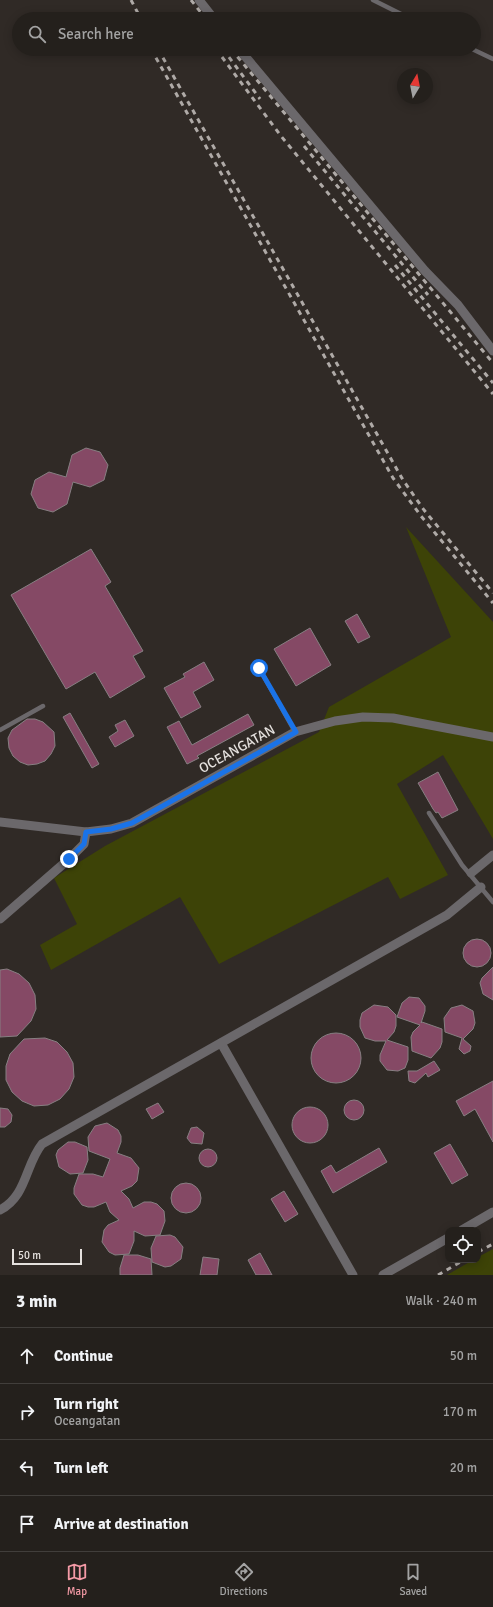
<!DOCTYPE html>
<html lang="en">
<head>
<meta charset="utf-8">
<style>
	:root { --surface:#24201c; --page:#302d29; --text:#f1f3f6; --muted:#a3a3a3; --line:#413e3b; --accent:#f49aa6 }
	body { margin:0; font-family:Signika,sans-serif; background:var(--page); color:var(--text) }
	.controls { position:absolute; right:12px; bottom:12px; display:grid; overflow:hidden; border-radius:8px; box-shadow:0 2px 10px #0003 }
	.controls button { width:36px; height:36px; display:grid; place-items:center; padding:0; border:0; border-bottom:1px solid var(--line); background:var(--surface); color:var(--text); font:20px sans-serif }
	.compass { position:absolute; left:397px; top:68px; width:36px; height:36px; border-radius:50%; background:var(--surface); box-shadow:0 2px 10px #0003; rotate:10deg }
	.scale { position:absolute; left:12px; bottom:10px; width:70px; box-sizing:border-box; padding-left:4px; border:2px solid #e5e1de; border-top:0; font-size:11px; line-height:14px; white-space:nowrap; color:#e5e1de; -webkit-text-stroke:3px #302a26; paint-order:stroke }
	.stop { position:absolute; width:12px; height:12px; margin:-9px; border:3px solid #1a73e8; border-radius:50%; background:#fff }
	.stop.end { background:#1a73e8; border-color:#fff; box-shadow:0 1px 4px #0008 }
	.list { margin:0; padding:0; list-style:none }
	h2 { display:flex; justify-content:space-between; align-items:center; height:52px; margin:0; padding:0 16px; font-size:17px }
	h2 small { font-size:13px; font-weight:400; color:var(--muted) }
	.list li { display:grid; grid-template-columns:26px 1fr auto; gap:12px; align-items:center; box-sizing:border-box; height:56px; padding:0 16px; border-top:1px solid var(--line) }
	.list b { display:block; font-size:15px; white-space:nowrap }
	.list p { margin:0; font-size:13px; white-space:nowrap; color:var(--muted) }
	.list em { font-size:13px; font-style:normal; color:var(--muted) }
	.icon { flex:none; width:22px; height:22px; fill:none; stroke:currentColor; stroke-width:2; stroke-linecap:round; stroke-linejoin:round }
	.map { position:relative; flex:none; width:493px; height:1275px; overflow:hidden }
	.search { position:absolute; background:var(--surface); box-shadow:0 2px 10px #0003; left:12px; right:12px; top:12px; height:44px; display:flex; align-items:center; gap:10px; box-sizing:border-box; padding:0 14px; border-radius:22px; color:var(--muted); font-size:15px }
	.sheet { height:276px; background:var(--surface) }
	nav { display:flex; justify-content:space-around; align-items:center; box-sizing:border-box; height:56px; border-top:1px solid var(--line); background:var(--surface); font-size:11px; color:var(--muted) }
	nav a { display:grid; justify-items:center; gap:2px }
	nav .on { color:var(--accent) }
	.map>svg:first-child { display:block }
	.green { fill:#3d4307 }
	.building { fill:#854965; stroke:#877f82 }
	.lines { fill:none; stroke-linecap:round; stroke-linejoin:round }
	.service { stroke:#6b686b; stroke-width:4.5 }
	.minor { stroke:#6b686b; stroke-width:9 }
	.rail { stroke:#afaaa7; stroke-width:3; stroke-dasharray:5 5; stroke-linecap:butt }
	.route { stroke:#1a73e8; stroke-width:5 }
	.labels { text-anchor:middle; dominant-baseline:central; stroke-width:3; stroke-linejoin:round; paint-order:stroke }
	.street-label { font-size:14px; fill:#e5e1de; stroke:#302a26 }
</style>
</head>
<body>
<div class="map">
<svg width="493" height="1275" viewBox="0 0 493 1275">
	<rect width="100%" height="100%" fill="#302a26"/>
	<g class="green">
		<path d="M 406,527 L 493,622 L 493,839 L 443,755 L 397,784 L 448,875 L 400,899 L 388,877 L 219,964 L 180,897 L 51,970 L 40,945 L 77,924 L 54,878 L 105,846 L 319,732 L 329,707 L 451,637 Z"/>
		<path d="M 493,1249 L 493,1275 L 447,1275 L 473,1260 L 478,1260 L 478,1257 Z"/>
	</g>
	<g class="building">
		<path d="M 86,448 L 100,452 L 108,465 L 104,480 L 90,487 L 73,482 L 67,504 L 53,512 L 38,508 L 31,494 L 35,480 L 49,472 L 66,477 L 72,455 Z"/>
		<path d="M 91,549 L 111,582 L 105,586 L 143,651 L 133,656 L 145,677 L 110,698 L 95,672 L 66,689 L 11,595 Z"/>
		<path d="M 357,614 L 370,637 L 358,643 L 345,621 Z"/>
		<path d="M 310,628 L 331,665 L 296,686 L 274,649 Z"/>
		<path d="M 204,662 L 214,680 L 193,692 L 201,707 L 181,718 L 164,688 L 185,677 L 183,674 Z"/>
		<path d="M 70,713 L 99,764 L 92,768 L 63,717 Z"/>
		<path d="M 248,714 L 254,725 L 197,756 L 199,758 L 187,764 L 167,727 L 179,721 L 192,745 Z"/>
		<path d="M 27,719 L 35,719 L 43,722 L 54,732 L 55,746 L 51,754 L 45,761 L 37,764 L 28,765 L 20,762 L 13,756 L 9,748 L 8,738 L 12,730 Z"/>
		<path d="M 125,720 L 134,736 L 115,747 L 109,737 L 118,731 L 115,725 Z"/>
		<path d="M 438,772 L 458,810 L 442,818 L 438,812 L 436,813 L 433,809 L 418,783 Z"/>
		<circle cx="477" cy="953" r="14"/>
		<path d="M 493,967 L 493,1000 L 483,994 L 480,983 L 482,978 Z"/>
		<path d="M 7,969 L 19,974 L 29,983 L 35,995 L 36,1009 L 31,1021 L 17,1036 L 0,1037 L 0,970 Z"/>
		<path d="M 409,997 L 419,998 L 425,1006 L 425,1011 L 421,1023 L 422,1022 L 442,1029 L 442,1042 L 440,1048 L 431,1058 L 412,1051 L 411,1037 L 413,1032 L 420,1025 L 397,1017 L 402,1003 Z"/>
		<path d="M 374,1005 L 388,1007 L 396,1015 L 396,1026 L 394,1032 L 387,1040 L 408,1047 L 408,1060 L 405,1068 L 398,1071 L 387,1070 L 380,1061 L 380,1055 L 386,1041 L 375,1041 L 365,1038 L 360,1027 L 360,1020 L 362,1013 Z"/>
		<path d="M 462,1005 L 473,1011 L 475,1023 L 473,1029 L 463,1039 L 471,1046 L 470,1051 L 464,1054 L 459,1049 L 462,1038 L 445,1032 L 444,1018 L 451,1008 Z"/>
		<circle cx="336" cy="1058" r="25"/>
		<path d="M 45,1038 L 57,1042 L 67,1052 L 73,1063 L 74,1077 L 69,1089 L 60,1099 L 48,1105 L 34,1106 L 22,1101 L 12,1092 L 6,1080 L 6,1066 L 10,1054 L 24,1039 Z"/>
		<path d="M 434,1061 L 440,1070 L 428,1077 L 426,1073 L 415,1083 L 409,1081 L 408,1071 L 417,1071 Z"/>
		<path d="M 493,1081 L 493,1142 L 475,1109 L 464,1116 L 456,1101 Z"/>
		<circle cx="354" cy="1110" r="10"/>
		<path d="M 158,1103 L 164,1112 L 152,1119 L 146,1109 Z"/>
		<circle cx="310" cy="1125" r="18"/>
		<path d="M 0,1108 L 8,1109 L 12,1115 L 11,1122 L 5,1127 L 0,1127 Z"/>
		<path d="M 107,1123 L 118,1130 L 121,1136 L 121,1142 L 117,1153 L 131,1158 L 139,1168 L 137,1181 L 132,1186 L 121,1191 L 129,1199 L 133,1208 L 144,1202 L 151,1202 L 157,1204 L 164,1211 L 165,1221 L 160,1235 L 145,1236 L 134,1231 L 134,1241 L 129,1254 L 115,1255 L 109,1252 L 102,1242 L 104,1230 L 108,1225 L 119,1220 L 110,1212 L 106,1202 L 94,1207 L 88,1207 L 82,1205 L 74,1194 L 74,1188 L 79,1174 L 93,1174 L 103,1177 L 110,1159 L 89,1151 L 88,1137 L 95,1126 Z"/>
		<path d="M 197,1127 L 204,1133 L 202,1144 L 191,1143 L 187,1138 L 191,1128 Z"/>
		<path d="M 68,1142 L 75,1142 L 87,1147 L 88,1160 L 83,1173 L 70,1174 L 59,1167 L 56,1155 L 58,1150 Z"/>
		<path d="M 450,1144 L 468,1175 L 452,1184 L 434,1153 Z"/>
		<path d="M 379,1148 L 387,1162 L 333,1193 L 321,1171 L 331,1165 L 336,1173 Z"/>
		<circle cx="208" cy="1158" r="9"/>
		<circle cx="186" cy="1198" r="15"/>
		<path d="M 284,1191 L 298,1214 L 285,1222 L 271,1199 Z"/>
		<path d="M 170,1235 L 175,1237 L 183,1247 L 181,1259 L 171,1266 L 165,1267 L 152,1262 L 151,1248 L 156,1236 Z"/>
		<path d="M 260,1253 L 272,1275 L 256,1275 L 248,1260 Z"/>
		<path d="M 124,1255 L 138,1255 L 151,1259 L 152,1275 L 120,1275 L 120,1268 Z"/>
		<path d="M 203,1257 L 219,1259 L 217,1275 L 200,1275 Z"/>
	</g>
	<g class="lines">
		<g class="service">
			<path d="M 373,0 L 411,19"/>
			<path d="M 472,49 L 493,59"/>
			<path d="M 259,668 L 295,732"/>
			<path d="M 0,730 L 43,706"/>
			<path d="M 429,813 L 462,865 L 493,902"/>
		</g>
		<g class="minor">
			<path d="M 199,0 L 214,19"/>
			<path d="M 239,49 L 425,271 L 458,305 L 493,351"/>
			<path d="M 0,822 L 86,832 L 111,829 L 132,823 L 295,732 L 335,721 L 363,717 L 393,718 L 493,737"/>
			<path d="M 471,873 L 493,855"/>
			<path d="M 0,919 L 69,859 L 84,844 L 86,832"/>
			<path d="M 221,1043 L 353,1275"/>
			<path d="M 0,1210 C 27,1196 25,1165 42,1144 L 447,915 L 481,887"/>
			<path d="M 462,1230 L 493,1212"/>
			<path d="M 383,1275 L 448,1238"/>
		</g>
		<g class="rail">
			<path d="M 131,0 L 141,19"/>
			<path d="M 191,0 L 206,19"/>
			<path d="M 151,49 L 393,478 L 421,516 L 493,603"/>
			<path d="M 158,49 L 403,480 L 424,510 L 493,593"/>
			<path d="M 216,49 L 281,136 L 493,394"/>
			<path d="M 223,49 L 260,99"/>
			<path d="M 231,49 L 493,363"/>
			<path d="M 304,146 L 428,295"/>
			<path d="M 395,265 L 493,383"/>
			<path d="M 478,1252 L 493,1244"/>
			<path d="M 438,1275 L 464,1260"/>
		</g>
	</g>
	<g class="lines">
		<path class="route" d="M 69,859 L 84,844 L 86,832 L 111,829 L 132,823 L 296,732 L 259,668"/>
	</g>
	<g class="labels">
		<g class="street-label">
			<text transform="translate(237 749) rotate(-29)">OCEANGATAN</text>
		</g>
	</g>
</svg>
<div class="controls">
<button><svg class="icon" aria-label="locate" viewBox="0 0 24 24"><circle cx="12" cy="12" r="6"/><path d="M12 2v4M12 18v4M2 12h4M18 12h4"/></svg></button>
</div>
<svg class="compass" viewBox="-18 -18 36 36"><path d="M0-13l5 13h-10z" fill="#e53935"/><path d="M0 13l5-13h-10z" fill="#a3a3a3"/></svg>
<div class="scale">50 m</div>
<div class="stop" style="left:259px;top:668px"></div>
<div class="stop end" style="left:69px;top:859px"></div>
<div class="search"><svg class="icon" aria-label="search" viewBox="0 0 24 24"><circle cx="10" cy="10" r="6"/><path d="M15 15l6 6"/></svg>Search here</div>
</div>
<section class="sheet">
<h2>3 min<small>Walk · 240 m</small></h2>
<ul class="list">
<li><svg class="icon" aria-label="ahead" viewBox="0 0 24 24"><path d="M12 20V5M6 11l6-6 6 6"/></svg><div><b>Continue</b></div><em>50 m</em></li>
<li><svg class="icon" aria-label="right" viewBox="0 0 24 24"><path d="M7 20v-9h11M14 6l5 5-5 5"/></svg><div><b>Turn right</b><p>Oceangatan</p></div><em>170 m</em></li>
<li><svg class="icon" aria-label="left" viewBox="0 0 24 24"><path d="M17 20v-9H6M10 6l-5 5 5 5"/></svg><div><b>Turn left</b></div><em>20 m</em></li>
<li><svg class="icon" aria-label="arrive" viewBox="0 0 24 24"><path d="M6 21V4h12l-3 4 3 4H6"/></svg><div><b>Arrive at destination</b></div></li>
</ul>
</section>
<nav>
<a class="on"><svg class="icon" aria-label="map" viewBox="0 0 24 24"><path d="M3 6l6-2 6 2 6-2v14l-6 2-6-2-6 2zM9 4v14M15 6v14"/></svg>Map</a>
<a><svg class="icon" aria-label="directions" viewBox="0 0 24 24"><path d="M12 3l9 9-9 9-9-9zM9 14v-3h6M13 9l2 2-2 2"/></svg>Directions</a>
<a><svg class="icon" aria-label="saved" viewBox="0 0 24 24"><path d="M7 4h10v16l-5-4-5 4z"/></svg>Saved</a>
</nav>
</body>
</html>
